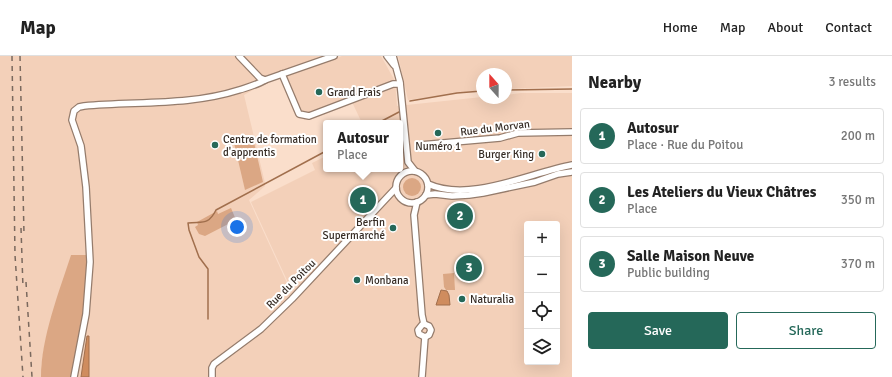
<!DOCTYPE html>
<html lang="en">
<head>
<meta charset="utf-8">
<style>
	:root { --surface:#fff; --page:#f2f2f2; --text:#222; --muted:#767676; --line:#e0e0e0; --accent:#256859 }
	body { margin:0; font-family:Signika,sans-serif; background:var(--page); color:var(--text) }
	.controls { position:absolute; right:12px; bottom:12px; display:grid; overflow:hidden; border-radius:4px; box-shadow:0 4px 16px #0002 }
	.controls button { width:36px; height:36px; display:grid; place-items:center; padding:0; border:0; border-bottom:1px solid var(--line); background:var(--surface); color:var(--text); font:20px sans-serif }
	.compass { position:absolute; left:476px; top:12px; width:36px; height:36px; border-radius:50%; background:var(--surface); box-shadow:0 4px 16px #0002; rotate:339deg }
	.you { position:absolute; left:237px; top:171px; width:14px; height:14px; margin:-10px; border:3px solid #fff; border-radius:50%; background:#1a73e8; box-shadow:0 0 0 6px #1a73e833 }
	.badge { display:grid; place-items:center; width:26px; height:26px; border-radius:50%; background:var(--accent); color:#fff; font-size:13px; font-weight:700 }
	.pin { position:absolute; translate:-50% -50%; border:2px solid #fff; box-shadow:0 1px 4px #0006 }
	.popup { position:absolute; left:323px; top:64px; width:80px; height:52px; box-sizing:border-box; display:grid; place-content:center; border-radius:4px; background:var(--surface); filter:drop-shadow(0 1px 3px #0005); font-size:13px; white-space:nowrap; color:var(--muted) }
	.popup b { font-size:15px; color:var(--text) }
	.popup::after { content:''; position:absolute; left:50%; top:100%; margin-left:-8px; border:8px solid transparent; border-top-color:var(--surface) }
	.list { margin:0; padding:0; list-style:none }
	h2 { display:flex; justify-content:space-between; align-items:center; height:52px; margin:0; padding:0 16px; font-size:17px }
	h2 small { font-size:13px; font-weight:400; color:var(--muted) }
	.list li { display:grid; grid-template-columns:26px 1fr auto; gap:12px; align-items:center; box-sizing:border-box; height:56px; margin:0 8px 8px; padding:0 8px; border:1px solid var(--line); border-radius:4px }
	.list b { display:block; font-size:15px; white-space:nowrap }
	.list p { margin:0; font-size:13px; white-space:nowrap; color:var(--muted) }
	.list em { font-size:13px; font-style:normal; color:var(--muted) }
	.actions { display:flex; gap:8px; padding:12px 16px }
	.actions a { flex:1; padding:9px 0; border:1px solid var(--accent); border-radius:4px; text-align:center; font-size:14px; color:var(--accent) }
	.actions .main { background:var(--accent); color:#fff }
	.icon { flex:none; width:22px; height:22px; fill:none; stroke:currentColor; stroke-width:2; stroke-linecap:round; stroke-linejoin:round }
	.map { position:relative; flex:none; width:572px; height:321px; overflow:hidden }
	header { display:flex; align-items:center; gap:24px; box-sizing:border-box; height:56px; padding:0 20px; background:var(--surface); border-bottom:1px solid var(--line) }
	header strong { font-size:19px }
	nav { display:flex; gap:22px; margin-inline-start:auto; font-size:14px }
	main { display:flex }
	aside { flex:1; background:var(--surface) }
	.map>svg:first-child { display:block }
	.built { fill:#f3d0b9; fill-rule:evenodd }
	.green { fill:#dba784 }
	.water { fill:#cf8c5e; stroke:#a16f4d }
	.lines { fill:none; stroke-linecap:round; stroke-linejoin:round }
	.stream { stroke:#a16f4d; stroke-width:1.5 }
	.minor-casing { stroke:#957c6c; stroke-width:8 }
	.minor { stroke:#fff; stroke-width:5.5 }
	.rail { stroke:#7a695e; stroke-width:1.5; stroke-dasharray:5 5; stroke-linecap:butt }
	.poi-dot { fill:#256859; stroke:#fff; stroke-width:1.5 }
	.labels { text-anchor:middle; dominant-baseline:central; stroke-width:4; stroke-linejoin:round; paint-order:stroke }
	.poi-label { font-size:11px; fill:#362c25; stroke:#fff; text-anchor:start }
	.street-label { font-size:11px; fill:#362c25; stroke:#fff }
</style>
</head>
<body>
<header>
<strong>Map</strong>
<nav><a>Home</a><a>Map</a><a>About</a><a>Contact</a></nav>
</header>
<main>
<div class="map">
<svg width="572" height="321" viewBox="0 0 572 321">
	<rect width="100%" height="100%" fill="#fadecb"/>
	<g class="built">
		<path d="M 0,0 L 324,0 L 291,13 L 244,39 L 265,127 L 265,130 L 249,144 L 288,229 L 274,251 L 291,233 L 251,146 L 315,114 L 312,107 L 326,100 L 326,113 L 400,113 L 400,67 L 362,67 L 352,46 L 304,64 L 287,20 L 342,0 L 381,0 L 395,25 L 397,50 L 482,41 L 506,42 L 506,39 L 521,37 L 572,37 L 572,321 L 75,321 L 90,199 L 71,199 L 46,282 L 41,309 L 41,321 L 0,321 ZM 527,168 L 557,168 L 557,306 L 527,306 Z"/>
		<path d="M 398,0 L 572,0 L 572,30 L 506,33 L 506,18 L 482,18 L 482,34 L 408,44 Z"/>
	</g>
	<g class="green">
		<path d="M 253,82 L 263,126 L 245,134 L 234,87 Z"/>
		<circle cx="412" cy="131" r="9"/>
		<path d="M 231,152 L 236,164 L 205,180 L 199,178 L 195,171 L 198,169 L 197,166 L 217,155 L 218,158 Z"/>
		<path d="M 71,199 L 90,199 L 88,246 L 75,321 L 41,321 C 41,282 59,236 71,199 Z"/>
		<path d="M 454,217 L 455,234 L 446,234 L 444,231 L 443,218 Z"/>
	</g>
	<g class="water">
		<path d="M 441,234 L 447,235 L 449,239 L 450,249 L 436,249 Z"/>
		<path d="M 87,280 L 89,280 L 89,321 L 81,321 Z"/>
	</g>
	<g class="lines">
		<g class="stream">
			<path d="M 506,34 L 572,33"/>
			<path d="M 410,45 L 457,37 L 482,35"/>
			<path d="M 378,67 L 399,56"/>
			<path d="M 208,263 L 208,213 L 199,201 L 189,174 L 188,167 C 202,165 208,170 216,154 L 326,95"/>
		</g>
		<defs>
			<g id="minor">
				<path d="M 239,0 L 260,22 L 265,24"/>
				<path d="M 387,0 L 394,9"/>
				<path d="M 393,0 L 400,26 L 408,106 L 415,115"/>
				<path d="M 282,18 L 299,58 L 309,60 L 393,28 L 400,28"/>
				<path d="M 420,89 L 500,82 L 518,77 L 572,76"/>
				<circle cx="412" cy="131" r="16"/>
				<path d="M 428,128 C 470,147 529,117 572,109"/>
				<path d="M 426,139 L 435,138 L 452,140 L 469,139 L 483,137 L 535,126 L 558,118 L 572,116"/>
				<path d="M 417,146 L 414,159 L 422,259 L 424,268"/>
				<path d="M 424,268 L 429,270 L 431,274 L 429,279 L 425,281"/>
				<path d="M 424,268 L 422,269 L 418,274 L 419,278 L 425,281"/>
				<path d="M 74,321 L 86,258 L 90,206 L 86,131 L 81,90 L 72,64 L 74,55 L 79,51 L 84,50 C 136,45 189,50 239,34 C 248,31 257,29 265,24 L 334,0"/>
				<path d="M 212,321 L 212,312 L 214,308 L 261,273 L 292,243 L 396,132"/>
				<path d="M 422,321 L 425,281"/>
			</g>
		</defs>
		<use href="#minor" class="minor-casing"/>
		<use href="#minor" class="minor"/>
		<g class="rail">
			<path d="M 12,0 L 15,199 L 23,321"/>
			<path d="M 20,0 L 24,178"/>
			<path d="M 21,172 L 23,232"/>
			<path d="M 26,226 L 32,321"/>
		</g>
	</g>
	<g class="poi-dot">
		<circle cx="319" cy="36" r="4"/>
		<circle cx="438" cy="77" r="4"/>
		<circle cx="215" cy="89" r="4"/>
		<circle cx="542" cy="98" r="4"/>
		<circle cx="393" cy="172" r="4"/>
		<circle cx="357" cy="224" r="4"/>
		<circle cx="462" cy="243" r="4"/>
	</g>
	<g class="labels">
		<g class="poi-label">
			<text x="327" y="36">Grand Frais</text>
			<text x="223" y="83">Centre de formation<tspan x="223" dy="13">d'apprentis</tspan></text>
			<text x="438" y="90" text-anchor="middle">Numéro 1</text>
			<text x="534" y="98" text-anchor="end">Burger King</text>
			<text x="385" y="166" text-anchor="end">Berfin<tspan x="385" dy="13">Supermarché</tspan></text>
			<text x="365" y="224">Monbana</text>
			<text x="470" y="243">Naturalia</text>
		</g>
		<g class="street-label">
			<text transform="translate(495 72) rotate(-7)">Rue du Morvan</text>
			<text transform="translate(291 228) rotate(-45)">Rue du Poitou</text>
		</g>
	</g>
</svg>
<div class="controls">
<button>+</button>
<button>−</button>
<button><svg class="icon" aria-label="locate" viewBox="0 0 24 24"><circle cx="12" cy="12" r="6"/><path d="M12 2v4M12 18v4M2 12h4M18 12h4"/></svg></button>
<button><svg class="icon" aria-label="layers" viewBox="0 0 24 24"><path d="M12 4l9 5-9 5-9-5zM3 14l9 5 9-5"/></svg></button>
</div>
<svg class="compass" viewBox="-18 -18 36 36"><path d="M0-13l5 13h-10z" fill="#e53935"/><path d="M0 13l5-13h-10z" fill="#767676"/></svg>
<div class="you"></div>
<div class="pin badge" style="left:363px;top:144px">1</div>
<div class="popup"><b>Autosur</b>Place</div>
<div class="pin badge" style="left:460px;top:160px">2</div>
<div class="pin badge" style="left:469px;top:212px">3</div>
</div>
<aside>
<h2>Nearby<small>3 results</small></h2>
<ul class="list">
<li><span class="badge">1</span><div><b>Autosur</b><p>Place · Rue du Poitou</p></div><em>200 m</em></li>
<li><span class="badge">2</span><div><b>Les Ateliers du Vieux Châtres</b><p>Place</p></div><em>350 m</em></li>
<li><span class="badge">3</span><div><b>Salle Maison Neuve</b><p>Public building</p></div><em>370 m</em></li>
</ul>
<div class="actions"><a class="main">Save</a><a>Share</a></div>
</aside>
</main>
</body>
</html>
